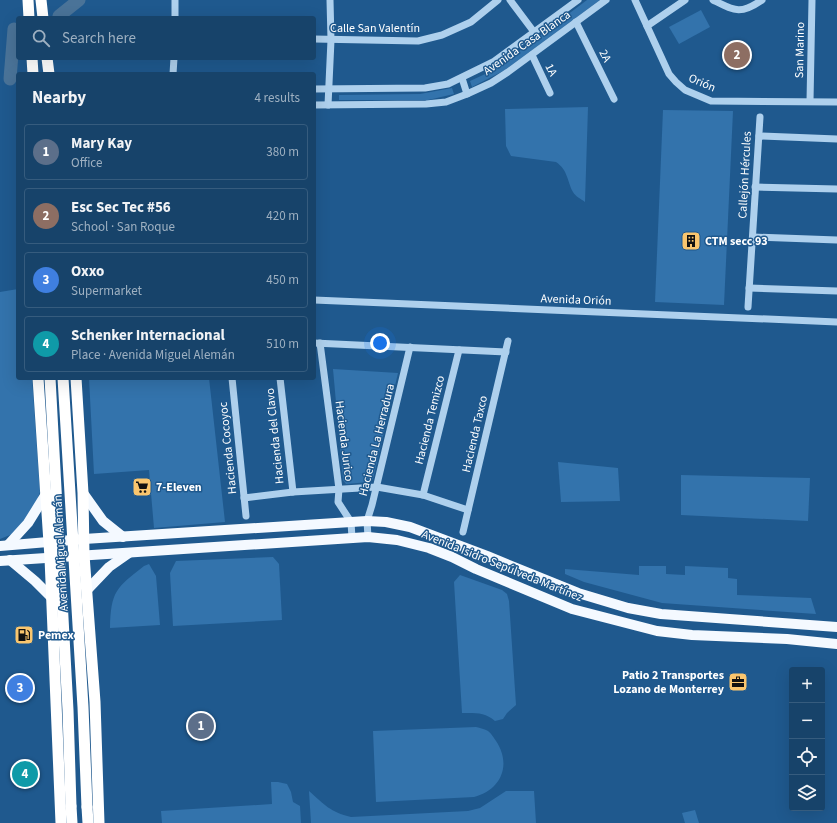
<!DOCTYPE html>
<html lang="en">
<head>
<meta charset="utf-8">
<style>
	:root { --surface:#17436a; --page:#204a70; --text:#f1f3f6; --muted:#9eb0c1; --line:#365c7e; --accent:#8c9099 }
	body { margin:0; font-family:"Source Sans 3",sans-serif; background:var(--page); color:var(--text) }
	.controls { position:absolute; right:12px; bottom:12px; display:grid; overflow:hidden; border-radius:4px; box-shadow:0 4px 16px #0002 }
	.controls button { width:36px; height:36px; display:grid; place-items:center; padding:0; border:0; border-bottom:1px solid var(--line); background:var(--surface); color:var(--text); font:20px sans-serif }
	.you { position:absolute; left:380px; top:343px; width:14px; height:14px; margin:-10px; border:3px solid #fff; border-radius:50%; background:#1a73e8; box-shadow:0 0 0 6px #1a73e833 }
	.badge { display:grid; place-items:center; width:26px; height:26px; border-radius:50%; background:var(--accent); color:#fff; font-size:13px; font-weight:700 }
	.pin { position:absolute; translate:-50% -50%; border:2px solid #fff; box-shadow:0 1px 4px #0006 }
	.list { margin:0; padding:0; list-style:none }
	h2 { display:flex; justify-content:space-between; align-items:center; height:52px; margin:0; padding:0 16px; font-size:17px }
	h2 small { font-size:13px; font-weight:400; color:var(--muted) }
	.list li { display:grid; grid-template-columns:26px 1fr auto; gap:12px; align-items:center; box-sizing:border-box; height:56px; margin:0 8px 8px; padding:0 8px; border:1px solid var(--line); border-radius:4px }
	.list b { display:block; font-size:15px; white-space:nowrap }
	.list p { margin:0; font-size:13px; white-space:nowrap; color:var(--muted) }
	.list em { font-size:13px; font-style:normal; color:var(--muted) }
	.icon { flex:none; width:22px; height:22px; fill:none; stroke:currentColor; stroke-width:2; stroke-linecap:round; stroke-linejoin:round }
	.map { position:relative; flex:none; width:837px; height:823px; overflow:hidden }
	.search { position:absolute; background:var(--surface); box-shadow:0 4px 16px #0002; left:16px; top:16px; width:300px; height:44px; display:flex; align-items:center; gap:10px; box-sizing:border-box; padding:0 14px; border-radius:4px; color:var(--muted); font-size:15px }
	.panel { position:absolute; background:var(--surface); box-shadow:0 4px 16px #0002; left:16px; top:72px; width:300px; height:308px; border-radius:4px }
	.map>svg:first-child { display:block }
	.green { fill:#3373ac }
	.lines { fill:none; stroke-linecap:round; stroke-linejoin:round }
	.river { stroke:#4a7398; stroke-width:13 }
	.minor { stroke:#aed0ed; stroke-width:7 }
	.major { stroke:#f4f9ff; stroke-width:10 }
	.highway { stroke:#fff; stroke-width:11 }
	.highway-bridge { stroke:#fff; stroke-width:11 }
	.labels { text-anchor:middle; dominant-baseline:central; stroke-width:3; stroke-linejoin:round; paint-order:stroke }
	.street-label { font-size:12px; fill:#fff; stroke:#1f598e }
	.poi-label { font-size:12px; font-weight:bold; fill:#fff; stroke:#1f598e; text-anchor:start }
</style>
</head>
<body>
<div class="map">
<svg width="837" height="823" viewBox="0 0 837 823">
	<rect width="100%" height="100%" fill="#1f598e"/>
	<g class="green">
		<path d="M 587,0 L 600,0 L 505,70 L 472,87 L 470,81 L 494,70 Z"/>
		<path d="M 701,10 L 710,27 L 679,44 L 669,27 Z"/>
		<path d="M 452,88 L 454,94 L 428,100 L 339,100 L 339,95 L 420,94 Z"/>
		<path d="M 588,107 L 585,202 C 581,199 575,196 573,192 C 567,181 568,170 556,162 L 511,156 L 506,146 L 505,109 Z"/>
		<path d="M 663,110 L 733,111 L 724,305 L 655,302 Z"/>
		<path d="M 18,289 L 18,378 L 32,378 L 40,492 L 32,515 L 15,533 L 0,539 L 0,292 Z"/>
		<path d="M 333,369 L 398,373 L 373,479 L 369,482 L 346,484 L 343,480 Z"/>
		<path d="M 89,378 L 209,378 L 225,522 L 154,528 L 149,470 L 94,474 Z"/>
		<path d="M 558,462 L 618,468 L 620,501 L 561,502 Z"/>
		<path d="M 681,475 L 810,478 L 808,521 L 681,515 Z"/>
		<path d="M 273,557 L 279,564 L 282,620 L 173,626 L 170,573 L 176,561 Z"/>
		<path d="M 149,564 L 156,576 L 160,625 L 110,628 C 111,591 116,588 144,566 Z"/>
		<path d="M 639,566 L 666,566 L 666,574 L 685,575 L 685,566 L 728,568 L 728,578 L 737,579 L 737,595 L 811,598 L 816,614 L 662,603 L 584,582 L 565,574 L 565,569 L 639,575 Z"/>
		<path d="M 460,575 L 502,590 L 507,594 L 509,601 L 516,705 L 507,713 L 503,719 L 495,721 C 485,712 475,713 462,713 L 454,582 Z"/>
		<path d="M 476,727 C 480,728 485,729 488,731 C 491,733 494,738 496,741 C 512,765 501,790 474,797 L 376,802 L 373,731 Z"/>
		<path d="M 271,782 L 278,782 L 287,784 L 291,792 L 293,802 L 300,806 L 301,823 L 162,823 L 161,811 L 272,804 Z"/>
		<path d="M 309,791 C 325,805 330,812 351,817 L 468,811 L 480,808 L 506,791 L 534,791 L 536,823 L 311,823 Z"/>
		<path d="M 695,810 L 699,823 L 685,823 L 682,813 Z"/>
	</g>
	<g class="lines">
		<g class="river">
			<path d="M 59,16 L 79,0"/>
			<path d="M 10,79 L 14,29"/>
		</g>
		<g class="minor">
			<path d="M 510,0 L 534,32"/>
			<path d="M 635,0 L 669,74 L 676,82 L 685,90 L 711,101 L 837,102"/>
			<path d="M 713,0 C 735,11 740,15 762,0"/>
			<path d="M 175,18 L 175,0"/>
			<path d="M 576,22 L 614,99"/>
			<path d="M 647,26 L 685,0"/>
			<path d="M 314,39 L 418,41 L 442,35 L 471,22 L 498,0"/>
			<path d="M 532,55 L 550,93"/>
			<path d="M 173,74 L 174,58"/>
			<path d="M 462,78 L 467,94"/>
			<path d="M 314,89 L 425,88 L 448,84 L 493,62 L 578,0"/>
			<path d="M 810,101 L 812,0"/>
			<path d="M 314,105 L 426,104 L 446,102 L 467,94 L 491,83 L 508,72 L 606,0"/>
			<path d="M 328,105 L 331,40 L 330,0"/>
			<path d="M 759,136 L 837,139"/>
			<path d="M 755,187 L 837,189"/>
			<path d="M 753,237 L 837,240"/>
			<path d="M 749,288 L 837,291"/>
			<path d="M 314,300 L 837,322"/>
			<path d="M 748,307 L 760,117"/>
			<path d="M 314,343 L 506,352"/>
			<path d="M 320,343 L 339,489 L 338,502 L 351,522 L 352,538"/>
			<path d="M 232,378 L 246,516"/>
			<path d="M 280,378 L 293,492"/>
			<path d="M 423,495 L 459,350"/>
			<path d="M 244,498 L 293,492 L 377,487 L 423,495 L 468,510"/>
			<path d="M 463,532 L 508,341"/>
			<path d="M 368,537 L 367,521 L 372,505 L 410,347"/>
		</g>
		<g class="major">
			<path d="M 83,493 L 103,521 L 123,537"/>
			<path d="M 8,545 L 28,523 L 46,494"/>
			<path d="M 0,546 L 84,539 L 351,522 L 367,521 L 386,522 L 410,527 L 487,556 L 578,593 L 628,608 L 661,614 L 837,627"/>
			<path d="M 10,560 L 35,581 L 51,597"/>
			<path d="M 0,561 L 368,537 L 397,540 L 429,548 L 452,557 L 476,569 L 572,609 L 657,631 L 692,635 L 787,639 L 837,644"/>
			<path d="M 87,590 L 109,567 L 129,553"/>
		</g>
		<g class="highway">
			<path d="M 28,0 L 29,18"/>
			<path d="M 41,0 L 43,18"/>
			<path d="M 32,58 L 33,74"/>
			<path d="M 47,58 L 49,74"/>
			<path d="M 38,378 L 50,558 L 61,823"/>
			<path d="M 76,378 L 83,493 L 84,555 L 95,702 L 99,823"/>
			<path d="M 71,806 L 72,823"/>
			<path d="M 87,807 L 88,823"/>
		</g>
		<g class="highway-bridge">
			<path d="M 50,378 L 68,710 L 71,806"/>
			<path d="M 63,378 L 83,707 L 87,807"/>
		</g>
	</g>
	<defs>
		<symbol id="building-square" viewBox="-11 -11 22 22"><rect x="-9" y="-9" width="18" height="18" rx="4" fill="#fac66e" stroke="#1f598e"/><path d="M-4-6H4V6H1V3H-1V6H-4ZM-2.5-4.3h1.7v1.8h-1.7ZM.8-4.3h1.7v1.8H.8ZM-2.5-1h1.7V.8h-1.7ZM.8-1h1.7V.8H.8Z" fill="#111"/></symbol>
		<symbol id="supermarket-square" viewBox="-11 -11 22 22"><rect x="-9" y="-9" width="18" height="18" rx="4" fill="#fac66e" stroke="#1f598e"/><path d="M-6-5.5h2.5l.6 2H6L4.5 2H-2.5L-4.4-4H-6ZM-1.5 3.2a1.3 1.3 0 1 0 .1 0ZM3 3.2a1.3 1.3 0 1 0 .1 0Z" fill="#111"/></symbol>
		<symbol id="fuel-square" viewBox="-11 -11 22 22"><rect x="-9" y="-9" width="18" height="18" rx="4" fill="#fac66e" stroke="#1f598e"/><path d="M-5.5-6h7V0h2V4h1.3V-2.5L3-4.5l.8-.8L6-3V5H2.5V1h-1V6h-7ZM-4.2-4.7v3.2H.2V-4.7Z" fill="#111"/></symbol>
		<symbol id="office-square" viewBox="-11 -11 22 22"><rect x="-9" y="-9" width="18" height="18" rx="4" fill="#fac66e" stroke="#1f598e"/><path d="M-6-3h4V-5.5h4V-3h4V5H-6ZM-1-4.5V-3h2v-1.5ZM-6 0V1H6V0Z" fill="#111"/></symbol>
	</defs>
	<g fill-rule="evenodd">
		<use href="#building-square" x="680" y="230" width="22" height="22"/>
		<use href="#supermarket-square" x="131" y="476" width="22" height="22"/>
		<use href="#fuel-square" x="13" y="624" width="22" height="22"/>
		<use href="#office-square" x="727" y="671" width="22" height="22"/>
	</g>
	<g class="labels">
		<g class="street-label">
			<text x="375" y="28">Calle San Valentín</text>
			<text transform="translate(527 43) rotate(-35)">Avenida Casa Blanca</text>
			<text transform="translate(800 50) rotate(-89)">San Marino</text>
			<text transform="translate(605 56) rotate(64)">2A</text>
			<text transform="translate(551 70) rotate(64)">1A</text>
			<text transform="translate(702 83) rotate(23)">Orión</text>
			<text transform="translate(745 175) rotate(-87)">Callejón Hércules</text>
			<text transform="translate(576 300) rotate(2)">Avenida Orión</text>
			<text transform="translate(430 420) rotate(-76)">Hacienda Temizco</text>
			<text transform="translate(475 434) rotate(-77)">Hacienda Taxco</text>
			<text transform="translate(275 436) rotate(-96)">Hacienda del Clavo</text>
			<text transform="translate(377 440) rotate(-76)">Hacienda La Herradura</text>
			<text transform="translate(344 441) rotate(83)">Hacienda Jurico</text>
			<text transform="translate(228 448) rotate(-96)">Hacienda Cocoyoc</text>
			<text transform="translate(61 553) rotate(-93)">Avenida Miguel Alemán</text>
			<text transform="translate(502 566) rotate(22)">Avenida Isidro Sepúlveda Martínez</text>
		</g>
		<g class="poi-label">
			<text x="705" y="241">CTM secc 93</text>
			<text x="156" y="487">7-Eleven</text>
			<text x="38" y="635">Pemex</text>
			<text x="724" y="675" text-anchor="end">Patio 2 Transportes<tspan x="724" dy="14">Lozano de Monterrey</tspan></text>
		</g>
	</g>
</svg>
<div class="controls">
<button>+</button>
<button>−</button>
<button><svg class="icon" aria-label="locate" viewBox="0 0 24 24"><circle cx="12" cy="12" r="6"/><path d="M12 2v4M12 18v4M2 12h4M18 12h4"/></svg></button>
<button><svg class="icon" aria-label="layers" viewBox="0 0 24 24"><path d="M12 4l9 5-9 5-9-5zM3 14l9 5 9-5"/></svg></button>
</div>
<div class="you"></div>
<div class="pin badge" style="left:201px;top:726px;background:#5c6f8a">1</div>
<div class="pin badge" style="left:737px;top:55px;background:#8d6e63">2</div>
<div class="pin badge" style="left:20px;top:688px;background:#3f7fe0">3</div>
<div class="pin badge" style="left:25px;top:774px;background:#0f9aa8">4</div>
<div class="search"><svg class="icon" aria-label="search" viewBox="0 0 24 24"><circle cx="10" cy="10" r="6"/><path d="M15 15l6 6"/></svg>Search here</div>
<section class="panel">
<h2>Nearby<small>4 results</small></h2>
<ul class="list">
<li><span class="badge" style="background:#5c6f8a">1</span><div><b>Mary Kay</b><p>Office</p></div><em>380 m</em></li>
<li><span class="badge" style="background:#8d6e63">2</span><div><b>Esc Sec Tec #56</b><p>School · San Roque</p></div><em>420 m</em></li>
<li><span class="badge" style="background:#3f7fe0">3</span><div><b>Oxxo</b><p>Supermarket</p></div><em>450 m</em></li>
<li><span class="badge" style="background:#0f9aa8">4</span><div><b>Schenker Internacional</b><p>Place · Avenida Miguel Alemán</p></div><em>510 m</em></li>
</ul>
</section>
</div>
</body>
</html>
